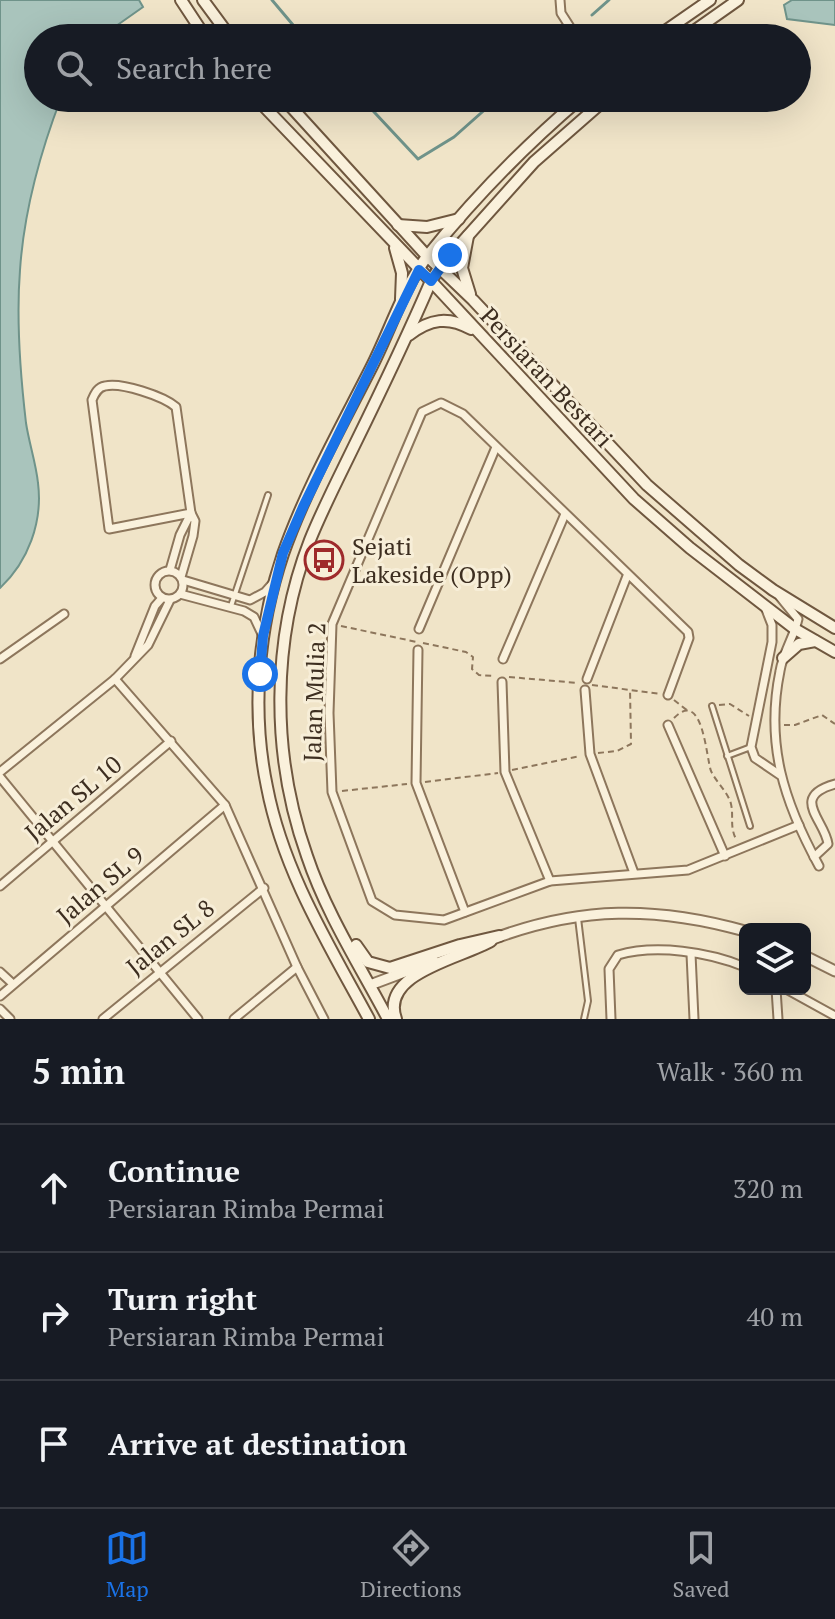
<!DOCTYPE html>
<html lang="en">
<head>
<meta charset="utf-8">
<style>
	:root { --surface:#171b24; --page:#242831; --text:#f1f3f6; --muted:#9ea1a6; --line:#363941; --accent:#1a73e8 }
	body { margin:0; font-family:"PT Serif",serif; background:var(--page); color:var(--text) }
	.controls { position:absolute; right:24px; bottom:24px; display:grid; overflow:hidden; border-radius:12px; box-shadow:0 8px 32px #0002 }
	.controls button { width:72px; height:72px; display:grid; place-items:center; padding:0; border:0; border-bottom:2px solid var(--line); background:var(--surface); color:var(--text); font:40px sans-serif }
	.stop { position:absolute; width:24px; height:24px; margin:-18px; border:6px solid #1a73e8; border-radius:50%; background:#fff }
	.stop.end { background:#1a73e8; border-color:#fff; box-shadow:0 2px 8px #0008 }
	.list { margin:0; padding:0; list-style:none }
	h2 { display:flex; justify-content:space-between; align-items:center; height:104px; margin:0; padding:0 32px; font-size:34px }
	h2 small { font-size:26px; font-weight:400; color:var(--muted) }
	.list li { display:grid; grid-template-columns:52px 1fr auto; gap:24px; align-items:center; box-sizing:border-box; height:128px; padding:0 32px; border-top:2px solid var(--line) }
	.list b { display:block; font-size:30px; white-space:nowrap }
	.list p { margin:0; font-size:26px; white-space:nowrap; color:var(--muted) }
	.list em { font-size:26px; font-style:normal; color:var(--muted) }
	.icon { flex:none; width:44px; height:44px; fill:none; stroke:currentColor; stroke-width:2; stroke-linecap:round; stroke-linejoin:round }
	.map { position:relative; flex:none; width:835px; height:1019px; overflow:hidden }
	.search { position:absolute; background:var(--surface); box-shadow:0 8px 32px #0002; left:24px; right:24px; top:24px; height:88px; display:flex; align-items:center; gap:20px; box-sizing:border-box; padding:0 28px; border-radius:44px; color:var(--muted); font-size:30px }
	.sheet { height:488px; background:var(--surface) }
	nav { display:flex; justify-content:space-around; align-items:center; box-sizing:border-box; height:112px; border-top:2px solid var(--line); background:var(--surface); font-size:22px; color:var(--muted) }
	nav a { display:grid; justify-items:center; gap:4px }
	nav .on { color:var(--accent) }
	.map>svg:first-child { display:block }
	.water { fill:#a9c4bc; stroke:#6f938a; stroke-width:2 }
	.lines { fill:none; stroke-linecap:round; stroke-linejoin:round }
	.stream { stroke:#6f938a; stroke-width:3 }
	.service-casing { stroke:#8d765c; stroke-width:8 }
	.minor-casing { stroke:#8d765c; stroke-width:11 }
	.tertiary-casing { stroke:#8d765c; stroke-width:13 }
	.secondary-casing { stroke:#6f573f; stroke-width:14 }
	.path { stroke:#8d765c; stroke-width:2; stroke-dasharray:6 4; stroke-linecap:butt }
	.service { stroke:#faf1dc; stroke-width:4 }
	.minor { stroke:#faf1dc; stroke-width:7 }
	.tertiary { stroke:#faf1dc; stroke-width:9 }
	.secondary { stroke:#faf1dc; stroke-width:10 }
	.route { stroke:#1a73e8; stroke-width:10 }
	.labels { text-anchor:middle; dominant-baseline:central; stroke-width:6; stroke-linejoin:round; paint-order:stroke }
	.street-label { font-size:24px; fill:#3d2e20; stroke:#f7eed8 }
	.poi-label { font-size:24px; fill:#3d2e20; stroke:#f7eed8; text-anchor:start }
</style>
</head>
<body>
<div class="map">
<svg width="835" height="1019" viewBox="0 0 835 1019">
	<rect width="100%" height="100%" fill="#f0e4c8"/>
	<g class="water">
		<path d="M 0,0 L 139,0 L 143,7 L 99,38 L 38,38 L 38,98 L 61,98 C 40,153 24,211 20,270 C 16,321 20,372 26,423 C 29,443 36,463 38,483 C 43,522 28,562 0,588 Z"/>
		<path d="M 792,0 L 835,0 L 835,25 L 787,19 L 784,5 Z"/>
	</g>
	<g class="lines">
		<g class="stream">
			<path d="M 272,0 L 304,38"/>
			<path d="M 592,15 L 609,0"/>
			<path d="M 361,98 L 418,159 L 454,137 L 498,98"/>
		</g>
		<defs>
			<g id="service">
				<path d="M 231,606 L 268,495"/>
				<path d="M 712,706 L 750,826"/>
				<path d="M 727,756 L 751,747"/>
				<path d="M 578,918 L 588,1001 L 584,1019"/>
			</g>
			<g id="minor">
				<path d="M 560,0 L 561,13 L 577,38"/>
				<path d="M 170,570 L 180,535 L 191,513"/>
				<circle cx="169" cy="585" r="14"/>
				<path d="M 181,577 L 193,536 L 195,521 L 191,513 L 176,407 C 163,396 121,382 105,386 C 98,387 95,393 92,400 L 109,529 L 191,513"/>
				<path d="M 183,580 L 250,600 L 265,592 L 272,584"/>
				<path d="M 180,594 L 244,611 L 254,617 L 262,634"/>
				<path d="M 780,597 L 798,619 C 794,637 783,652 780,671 C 765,744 784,802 819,866"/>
				<path d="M 765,607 L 772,625 L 772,642 L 751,747 L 755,758 L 780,775"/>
				<path d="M 419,629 L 496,447"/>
				<path d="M 418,650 L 416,783 L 465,912"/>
				<path d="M 135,656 L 155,606 L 162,598"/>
				<path d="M 0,659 L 64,614"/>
				<path d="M 503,659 L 565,514"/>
				<path d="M 115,679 L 225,805 L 297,967 L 324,1019"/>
				<path d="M 587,679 L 627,576"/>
				<path d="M 502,682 L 505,772 L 550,881"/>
				<path d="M 585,690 L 590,754 L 634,873"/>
				<path d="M 668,695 L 689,638 L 688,632 L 463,414 L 441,403 L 422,412 L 332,624 L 329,713 L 332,792 L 372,901 L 395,915 L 444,920 L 550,881 L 688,870 L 799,825"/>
				<path d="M 668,725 L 725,856"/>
				<path d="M 0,772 L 115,679 L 148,645 L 170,600"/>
				<path d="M 0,777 L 198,1019"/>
				<path d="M 814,857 L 828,844 C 825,820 789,797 835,784"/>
				<path d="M 0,886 L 171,741"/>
				<path d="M 691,954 L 694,1019"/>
				<path d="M 0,972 L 13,984"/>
				<path d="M 776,989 L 778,1019"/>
				<path d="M 786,989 L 835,1016"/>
				<path d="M 0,996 L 225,805"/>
				<path d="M 0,1009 L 10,1019"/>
				<path d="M 103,1019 L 264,888"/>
				<path d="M 234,1019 L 297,967"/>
				<path d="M 611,1019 L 609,969 L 618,955 C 656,944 709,952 745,967"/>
			</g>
			<g id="tertiary">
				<path d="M 493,939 C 580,906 656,906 745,931"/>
				<path d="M 805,956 L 835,971"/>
				<path d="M 370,985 L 434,961"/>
			</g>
			<g id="secondary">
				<path d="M 181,0 L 206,38"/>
				<path d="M 203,0 L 231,38"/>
				<path d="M 655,38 L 710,0"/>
				<path d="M 684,38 L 738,0"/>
				<path d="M 256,98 L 431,281 L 634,499 L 690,548 L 795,629 L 835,652"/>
				<path d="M 283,98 L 427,256 L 473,300 L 647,485 L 739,565 L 773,590 L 835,628"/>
				<path d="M 398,225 L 427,227 L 459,219"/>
				<path d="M 468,236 L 462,268 L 470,294"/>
				<path d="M 395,248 L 402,273 L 401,299"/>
				<path d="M 409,335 C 430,319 448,316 471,329"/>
				<path d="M 783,658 L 799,644 L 815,641"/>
				<path d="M 356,945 L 368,962 L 390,968 L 460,945 L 499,936"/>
				<path d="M 369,1019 C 329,945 283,871 267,787 C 251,711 258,628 283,554 C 305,491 341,427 371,368 C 390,331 403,287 429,254 C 474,198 526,145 581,98"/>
				<path d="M 388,1019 C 360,966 326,913 307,856 C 271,755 271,640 310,540 C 323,508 339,477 354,446 C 381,391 407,337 431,281 L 439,268 L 534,162 L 607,98"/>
				<path d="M 396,1019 C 379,973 462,958 491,941"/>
			</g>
		</defs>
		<use href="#service" class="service-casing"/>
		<use href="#minor" class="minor-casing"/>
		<use href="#tertiary" class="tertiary-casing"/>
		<use href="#secondary" class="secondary-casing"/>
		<g class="path">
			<path d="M 341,626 L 417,642"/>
			<path d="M 423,643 L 466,652 L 473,657 L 472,669 L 479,675 L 494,676"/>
			<path d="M 509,677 L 578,683"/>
			<path d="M 592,685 L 661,694"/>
			<path d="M 674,700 L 688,711"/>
			<path d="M 719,705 L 730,704 L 749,716"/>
			<path d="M 674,718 C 703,688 706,757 711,771 C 716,782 728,792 731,804 C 734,817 729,827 737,841"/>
			<path d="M 784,725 L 795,725 L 822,715 L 835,724"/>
			<path d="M 598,753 L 617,751 L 631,744 L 630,689"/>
			<path d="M 512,770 L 580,756"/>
			<path d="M 425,782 L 498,773"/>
			<path d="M 342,791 L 407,784"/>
		</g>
		<use href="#service" class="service"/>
		<use href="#minor" class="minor"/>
		<use href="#tertiary" class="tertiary"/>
		<use href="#secondary" class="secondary"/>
	</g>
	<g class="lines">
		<path class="route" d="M 260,674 L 263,636 L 283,553 L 303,507 L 419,270 L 431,281 L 450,255"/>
	</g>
	<defs>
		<symbol id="bus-ring" viewBox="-11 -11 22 22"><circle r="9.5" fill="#f7eed8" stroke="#9e2a2b" stroke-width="1.5"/><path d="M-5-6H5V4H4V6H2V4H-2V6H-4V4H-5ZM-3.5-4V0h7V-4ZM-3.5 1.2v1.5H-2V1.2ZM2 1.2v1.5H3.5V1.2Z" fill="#9e2a2b"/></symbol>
	</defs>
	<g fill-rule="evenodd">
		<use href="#bus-ring" x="302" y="538" width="44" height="44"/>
	</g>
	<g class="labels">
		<g class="street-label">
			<text transform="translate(547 377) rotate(47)">Persiaran Bestari</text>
			<text transform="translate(314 692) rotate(-88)">Jalan Mulia 2</text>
			<text transform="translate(73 798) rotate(-40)">Jalan SL 10</text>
			<text transform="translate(100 885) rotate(-40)">Jalan SL 9</text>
			<text transform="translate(170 937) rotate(-39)">Jalan SL 8</text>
		</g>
		<g class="poi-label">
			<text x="352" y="546">Sejati<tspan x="352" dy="28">Lakeside (Opp)</tspan></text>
		</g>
	</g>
</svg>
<div class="controls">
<button><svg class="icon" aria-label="layers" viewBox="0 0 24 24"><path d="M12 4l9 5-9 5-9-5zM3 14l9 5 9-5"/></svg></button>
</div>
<div class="stop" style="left:260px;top:674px"></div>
<div class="stop end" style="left:450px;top:255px"></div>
<div class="search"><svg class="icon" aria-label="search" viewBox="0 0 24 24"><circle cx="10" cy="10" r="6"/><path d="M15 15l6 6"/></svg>Search here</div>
</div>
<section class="sheet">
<h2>5 min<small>Walk · 360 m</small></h2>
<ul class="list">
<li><svg class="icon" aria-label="ahead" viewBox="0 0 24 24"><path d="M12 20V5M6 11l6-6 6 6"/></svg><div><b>Continue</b><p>Persiaran Rimba Permai</p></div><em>320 m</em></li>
<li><svg class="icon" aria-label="right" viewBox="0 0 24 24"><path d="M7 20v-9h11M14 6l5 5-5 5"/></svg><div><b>Turn right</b><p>Persiaran Rimba Permai</p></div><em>40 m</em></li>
<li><svg class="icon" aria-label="arrive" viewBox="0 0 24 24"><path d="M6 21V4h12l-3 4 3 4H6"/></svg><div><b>Arrive at destination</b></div></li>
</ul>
</section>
<nav>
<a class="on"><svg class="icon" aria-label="map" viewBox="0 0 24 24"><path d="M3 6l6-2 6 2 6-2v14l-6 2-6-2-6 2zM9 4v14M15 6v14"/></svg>Map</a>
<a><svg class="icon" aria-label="directions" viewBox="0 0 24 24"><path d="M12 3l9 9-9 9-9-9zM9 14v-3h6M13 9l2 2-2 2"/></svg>Directions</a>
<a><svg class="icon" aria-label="saved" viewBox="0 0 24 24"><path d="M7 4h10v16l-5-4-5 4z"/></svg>Saved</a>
</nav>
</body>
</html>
